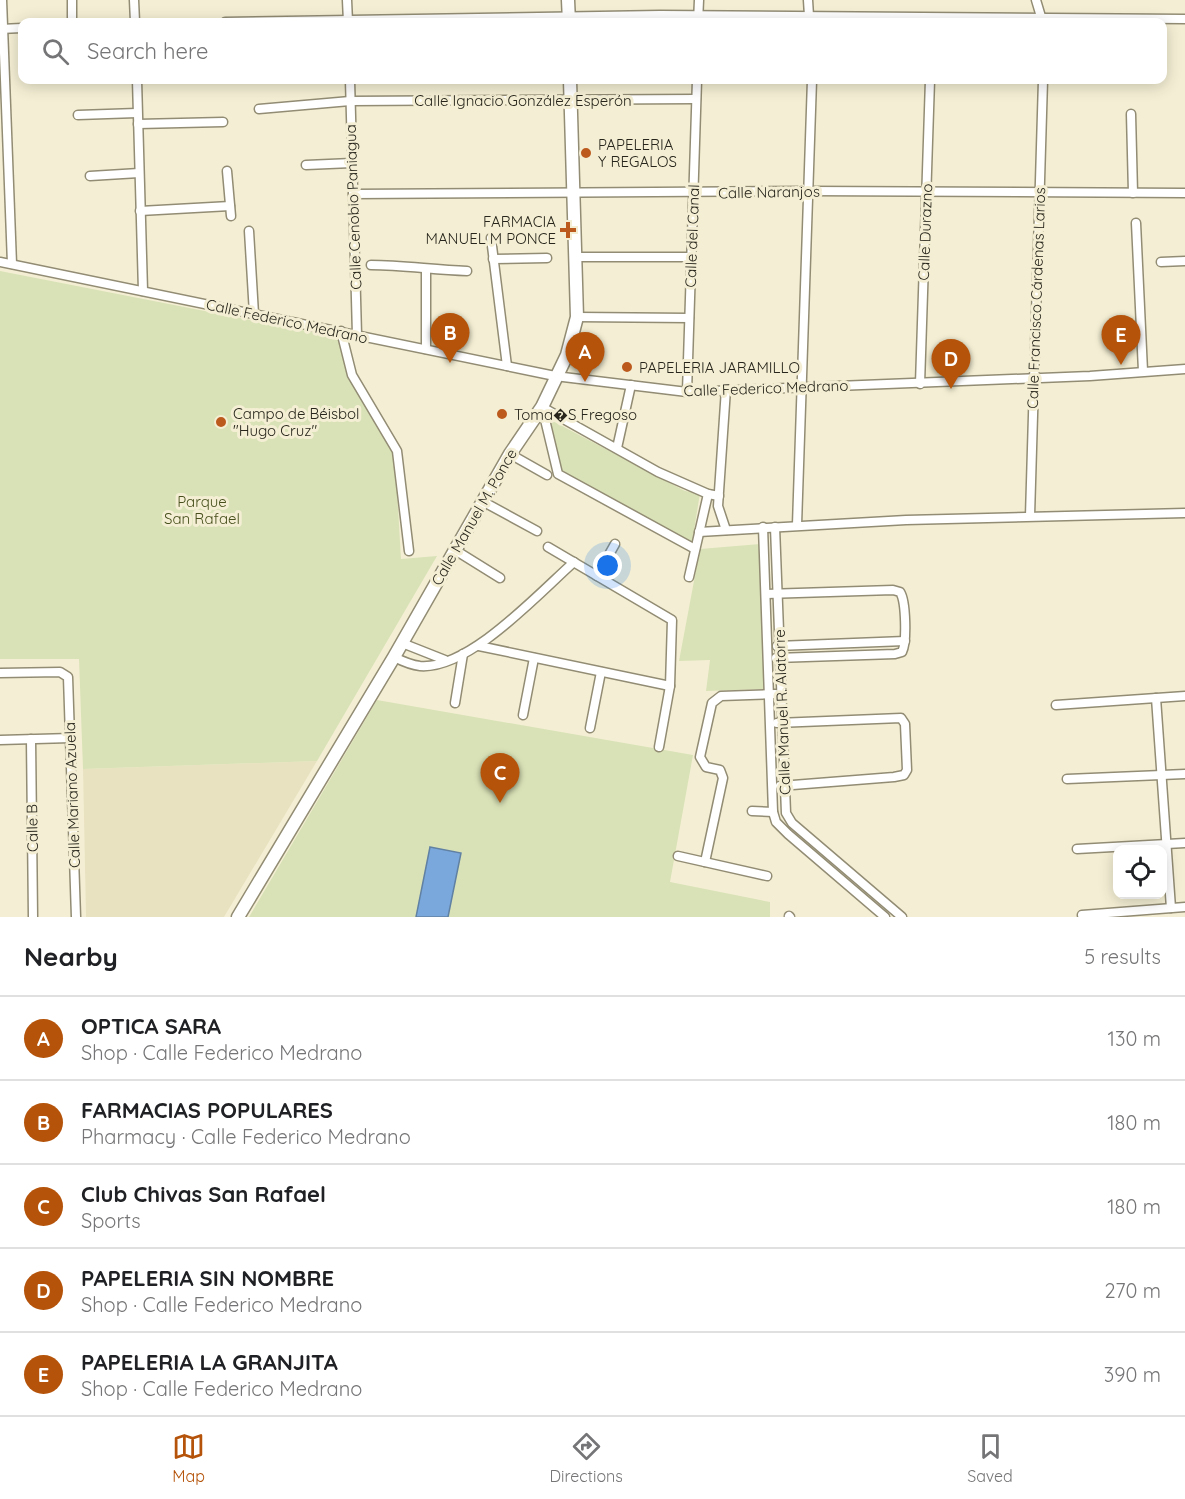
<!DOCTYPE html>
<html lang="en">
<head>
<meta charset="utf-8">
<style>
	:root { --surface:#fff; --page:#f6f6f6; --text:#202124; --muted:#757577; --line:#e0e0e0; --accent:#b45309 }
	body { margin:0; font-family:Quicksand,sans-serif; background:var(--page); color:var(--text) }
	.controls { position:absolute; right:18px; bottom:18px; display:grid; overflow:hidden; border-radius:12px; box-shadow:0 3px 15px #0003 }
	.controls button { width:54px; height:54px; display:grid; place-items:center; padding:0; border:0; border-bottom:2px solid var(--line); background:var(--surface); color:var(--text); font:30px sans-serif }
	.you { position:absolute; left:608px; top:566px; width:21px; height:21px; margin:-15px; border:4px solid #fff; border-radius:50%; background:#1a73e8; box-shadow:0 0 0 9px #1a73e833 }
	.badge { display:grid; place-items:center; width:39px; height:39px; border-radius:50%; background:var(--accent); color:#fff; font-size:20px; font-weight:700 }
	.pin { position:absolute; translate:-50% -50px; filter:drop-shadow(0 2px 3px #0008) }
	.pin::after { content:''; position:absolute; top:32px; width:21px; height:18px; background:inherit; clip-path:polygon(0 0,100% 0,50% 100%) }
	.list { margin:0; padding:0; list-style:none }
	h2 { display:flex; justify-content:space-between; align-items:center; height:78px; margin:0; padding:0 24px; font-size:26px }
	h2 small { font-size:20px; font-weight:400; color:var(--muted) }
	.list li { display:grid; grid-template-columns:39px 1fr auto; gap:18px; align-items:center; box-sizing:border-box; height:84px; padding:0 24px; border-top:2px solid var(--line) }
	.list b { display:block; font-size:22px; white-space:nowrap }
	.list p { margin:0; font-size:20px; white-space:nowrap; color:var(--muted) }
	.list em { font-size:20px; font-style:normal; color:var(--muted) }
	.icon { flex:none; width:33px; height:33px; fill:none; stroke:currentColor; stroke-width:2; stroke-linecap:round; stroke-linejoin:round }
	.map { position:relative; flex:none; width:1185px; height:917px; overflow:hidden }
	.search { position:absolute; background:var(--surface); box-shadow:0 3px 15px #0003; left:18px; right:18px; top:18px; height:66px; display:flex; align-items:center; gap:15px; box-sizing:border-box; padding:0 21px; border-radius:12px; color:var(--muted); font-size:22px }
	.sheet { height:498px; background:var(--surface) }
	nav { display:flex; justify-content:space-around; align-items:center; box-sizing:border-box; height:84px; border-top:2px solid var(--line); background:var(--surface); font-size:16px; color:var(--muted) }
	nav a { display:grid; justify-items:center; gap:3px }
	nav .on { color:var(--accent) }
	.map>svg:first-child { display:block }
	.built { fill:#e9e2c1 }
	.green { fill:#d9e2b7 }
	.water { fill:#7aa8dd; stroke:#6181a3; stroke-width:1.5 }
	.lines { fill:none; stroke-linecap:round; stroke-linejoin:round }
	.street-casing { stroke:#928c74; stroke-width:11 }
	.secondary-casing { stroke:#928c74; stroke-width:15 }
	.street { stroke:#fff; stroke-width:8 }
	.secondary { stroke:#fff; stroke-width:12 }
	.poi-dot { fill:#bc5a1e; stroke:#f4efd4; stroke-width:2 }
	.labels { text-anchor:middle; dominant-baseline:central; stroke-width:6; stroke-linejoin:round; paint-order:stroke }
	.street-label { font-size:15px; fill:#28261c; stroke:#f4efd4 }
	.poi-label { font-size:15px; fill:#28261c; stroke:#f4efd4; text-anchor:start }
	.park-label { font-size:15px; fill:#474f1c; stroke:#f4efd4 }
</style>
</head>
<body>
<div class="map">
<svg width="1185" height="917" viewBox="0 0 1185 917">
	<rect width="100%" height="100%" fill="#f4efd4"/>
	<path class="built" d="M 317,761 L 224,917 L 86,917 L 83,769 Z"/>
	<g class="green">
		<path d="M 0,271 L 338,337 L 350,380 L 395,455 L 401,559 L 437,556 L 317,761 L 83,769 L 79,659 L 0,659 Z"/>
		<path d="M 547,418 L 685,491 L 700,493 L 692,543 L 560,472 Z"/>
		<path d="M 760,544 L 766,689 L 706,691 L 710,660 L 679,661 L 700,549 Z"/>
		<path d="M 377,700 L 693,755 L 670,882 L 770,902 L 770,917 L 249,917 Z"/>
	</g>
	<path class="water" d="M 430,847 L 461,853 L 448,917 L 416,917 Z"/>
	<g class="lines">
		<defs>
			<g id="street">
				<path d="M 2,0 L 12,264"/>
				<path d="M 72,0 L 72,22"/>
				<path d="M 134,0 L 135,22"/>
				<path d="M 347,0 L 348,22"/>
				<path d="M 808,0 L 809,16 L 812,22"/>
				<path d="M 1036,0 L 1042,20"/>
				<path d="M 225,22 L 660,15 L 1185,19"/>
				<path d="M 698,22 L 699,0"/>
				<path d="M 0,29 L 22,28"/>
				<path d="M 137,80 L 143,291"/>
				<path d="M 350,80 L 357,335"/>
				<path d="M 259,109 L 350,101 L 696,99"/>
				<path d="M 1131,114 L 1133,193"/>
				<path d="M 78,115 L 137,113"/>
				<path d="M 138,124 L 223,122"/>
				<path d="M 306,165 L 352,163"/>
				<path d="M 227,171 L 231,216"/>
				<path d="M 90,176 L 139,173"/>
				<path d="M 353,194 L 809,191 L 1185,193"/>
				<path d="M 140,211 L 230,206"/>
				<path d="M 1136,223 L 1143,371"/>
				<path d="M 249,231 L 254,314"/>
				<path d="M 491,238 L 507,366"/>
				<path d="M 575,257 L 691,257"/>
				<path d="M 493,259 L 547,258"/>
				<path d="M 0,262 L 555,376 L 687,392 L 1090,376 L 1185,369"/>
				<path d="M 1161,262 L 1185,261"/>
				<path d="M 371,265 C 403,265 434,270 467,271"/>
				<path d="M 426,269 L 426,349"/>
				<path d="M 577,317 L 689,318"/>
				<path d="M 341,331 L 352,375 L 397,451 L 409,551"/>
				<path d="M 920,384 L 930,80"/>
				<path d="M 726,389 L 718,506 L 726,530"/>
				<path d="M 687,392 L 697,80"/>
				<path d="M 542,407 L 558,474 L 695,549"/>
				<path d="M 542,407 L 658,472 L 708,494 L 719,496"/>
				<path d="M 617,448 L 631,385"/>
				<path d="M 510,454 L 547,475"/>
				<path d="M 482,501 L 537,531"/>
				<path d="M 1030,516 L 1043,80"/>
				<path d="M 797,525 L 812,80"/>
				<path d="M 763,527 L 773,812 L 776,822 L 788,834 L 885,917"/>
				<path d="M 775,527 L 786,813 L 792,823 L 902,917"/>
				<path d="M 699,532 L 906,520 L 1185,513"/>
				<path d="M 548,547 L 672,620 L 670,686 L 659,747"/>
				<path d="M 455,550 L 500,578"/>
				<path d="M 597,576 L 615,544"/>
				<path d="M 689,577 L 708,494"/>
				<path d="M 766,594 L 893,590 L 900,592 C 906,601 907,642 902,652 L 895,654 L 776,658"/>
				<path d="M 402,643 L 445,660"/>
				<path d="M 479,646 L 670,686"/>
				<path d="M 777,646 L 905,641"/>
				<path d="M 394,657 C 402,661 411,665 420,666 C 469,670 539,593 574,562"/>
				<path d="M 0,673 L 60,672 L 68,677 L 76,917"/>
				<path d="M 1156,698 L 1171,908"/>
				<path d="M 455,703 L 463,654"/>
				<path d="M 1056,705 L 1185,696"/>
				<path d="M 523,715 L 534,658"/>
				<path d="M 777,723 L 901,718 L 905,724 L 907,770 L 904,775 L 894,777 L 780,786"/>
				<path d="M 590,728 L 601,672"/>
				<path d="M 31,739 L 33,917"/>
				<path d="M 0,740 L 71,738"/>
				<path d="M 1067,779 L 1185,774"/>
				<path d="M 752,811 L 773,812"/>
				<path d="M 1077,849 L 1185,843"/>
				<path d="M 678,856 L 767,876"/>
				<path d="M 705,862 L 723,778 L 720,770 L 706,767 L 700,757 L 712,703 L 721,696 L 775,694"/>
				<path d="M 1082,915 L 1185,907"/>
				<path d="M 789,916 L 790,917"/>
			</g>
			<g id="secondary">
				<path d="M 568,0 L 569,22"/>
				<path d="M 238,917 L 394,657 L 510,454 L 542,407 L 567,355 L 577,317 L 570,80"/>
			</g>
		</defs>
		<use href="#street" class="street-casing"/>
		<use href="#secondary" class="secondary-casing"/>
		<use href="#street" class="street"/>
		<use href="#secondary" class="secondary"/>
	</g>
	<g class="poi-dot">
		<circle cx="586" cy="153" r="6"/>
		<path d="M565 221h6v6h6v6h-6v6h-6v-6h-6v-6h6z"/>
		<circle cx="627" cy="367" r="6"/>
		<circle cx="502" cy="414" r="6"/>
		<circle cx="221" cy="422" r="6"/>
	</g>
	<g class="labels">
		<g class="street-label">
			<text x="523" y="100">Calle Ignacio González Esperón</text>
			<text transform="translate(769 192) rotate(-1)">Calle Naranjos</text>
			<text transform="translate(353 207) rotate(-92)">Calle Cenobio Paniagua</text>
			<text transform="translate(925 232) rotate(-88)">Calle Durazno</text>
			<text transform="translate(692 236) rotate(-88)">Calle del Canal</text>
			<text transform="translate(1036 298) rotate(-88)">Calle Francisco Cárdenas Larios</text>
			<text transform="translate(287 321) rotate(12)">Calle Federico Medrano</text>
			<text transform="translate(766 388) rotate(-2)">Calle Federico Medrano</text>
			<text transform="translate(474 517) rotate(-60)">Calle Manuel M. Ponce</text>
			<text transform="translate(782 712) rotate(-92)">Calle Manuel R. Alatorre</text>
			<text transform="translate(72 795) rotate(-92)">Calle Mariano Azuela</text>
			<text transform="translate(32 828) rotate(-91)">Calle B</text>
		</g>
		<g class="poi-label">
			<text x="598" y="144">PAPELERIA<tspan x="598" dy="17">Y REGALOS</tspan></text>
			<text x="556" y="221" text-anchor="end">FARMACIA<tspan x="556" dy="17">MANUEL M PONCE</tspan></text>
			<text x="639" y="367">PAPELERIA JARAMILLO</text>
			<text x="233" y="413">Campo de Béisbol<tspan x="233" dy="17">"Hugo Cruz"</tspan></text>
			<text x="514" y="414">Toma�S Fregoso</text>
		</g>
		<g class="park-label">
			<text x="202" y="501">Parque<tspan x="202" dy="17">San Rafael</tspan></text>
		</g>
	</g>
</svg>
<div class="controls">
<button><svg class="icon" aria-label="locate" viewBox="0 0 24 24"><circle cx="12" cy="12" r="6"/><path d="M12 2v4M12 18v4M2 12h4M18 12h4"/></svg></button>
</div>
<div class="you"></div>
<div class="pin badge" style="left:585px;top:382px">A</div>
<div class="pin badge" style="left:450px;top:363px">B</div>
<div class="pin badge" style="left:500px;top:803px">C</div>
<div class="pin badge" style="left:951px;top:389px">D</div>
<div class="pin badge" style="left:1121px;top:365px">E</div>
<div class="search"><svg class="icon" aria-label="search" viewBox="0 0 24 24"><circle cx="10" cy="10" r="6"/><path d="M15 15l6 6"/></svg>Search here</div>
</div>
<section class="sheet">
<h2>Nearby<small>5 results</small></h2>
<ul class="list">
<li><span class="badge">A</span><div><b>OPTICA SARA</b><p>Shop · Calle Federico Medrano</p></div><em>130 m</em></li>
<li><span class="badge">B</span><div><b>FARMACIAS POPULARES</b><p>Pharmacy · Calle Federico Medrano</p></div><em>180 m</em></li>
<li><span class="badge">C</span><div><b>Club Chivas San Rafael</b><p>Sports</p></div><em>180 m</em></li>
<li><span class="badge">D</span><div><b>PAPELERIA SIN NOMBRE</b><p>Shop · Calle Federico Medrano</p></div><em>270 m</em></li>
<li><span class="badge">E</span><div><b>PAPELERIA LA GRANJITA</b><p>Shop · Calle Federico Medrano</p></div><em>390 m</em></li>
</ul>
</section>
<nav>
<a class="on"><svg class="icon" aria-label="map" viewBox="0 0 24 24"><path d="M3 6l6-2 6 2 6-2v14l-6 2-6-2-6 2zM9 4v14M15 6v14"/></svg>Map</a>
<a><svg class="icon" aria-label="directions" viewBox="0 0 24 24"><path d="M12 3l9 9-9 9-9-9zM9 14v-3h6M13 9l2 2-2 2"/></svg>Directions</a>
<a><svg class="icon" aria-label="saved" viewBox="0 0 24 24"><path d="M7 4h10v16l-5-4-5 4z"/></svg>Saved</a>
</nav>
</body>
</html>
